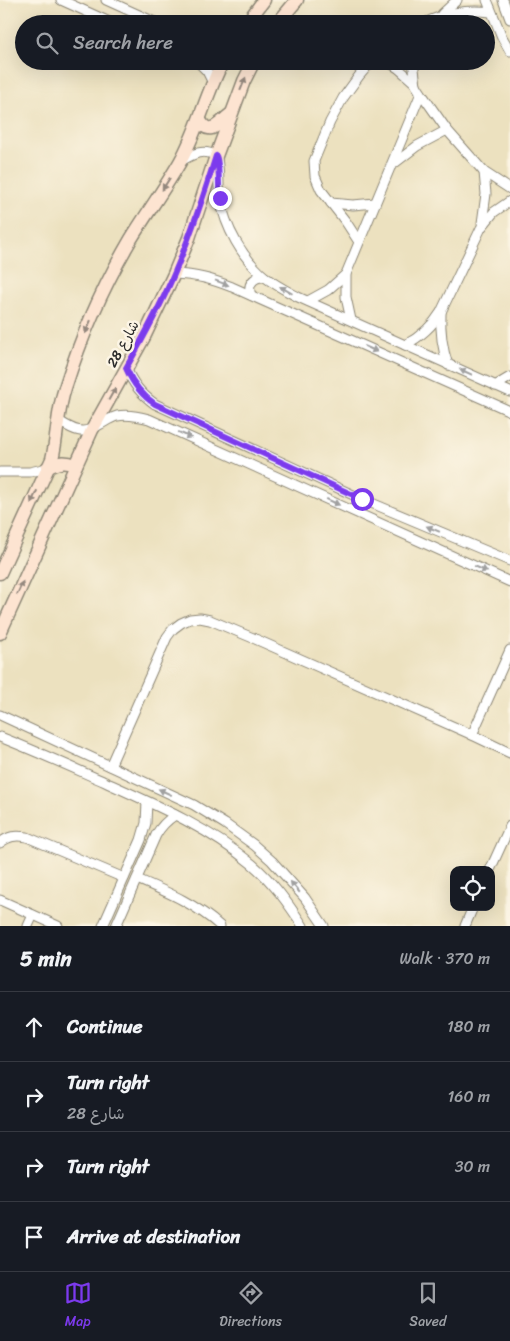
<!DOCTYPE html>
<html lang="en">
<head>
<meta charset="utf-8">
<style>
	:root { --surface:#171b24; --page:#20242c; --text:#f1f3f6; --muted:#9ea1a6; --line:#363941; --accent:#7c3aed }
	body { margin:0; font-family:Sriracha,"Playpen Sans Arabic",sans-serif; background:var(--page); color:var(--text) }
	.controls { position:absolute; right:15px; bottom:15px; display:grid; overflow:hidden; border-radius:10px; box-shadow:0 5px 20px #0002 }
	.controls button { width:45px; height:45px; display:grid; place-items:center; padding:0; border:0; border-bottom:1px solid var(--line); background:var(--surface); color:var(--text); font:25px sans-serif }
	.stop { position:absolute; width:15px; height:15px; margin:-11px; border:4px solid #7c3aed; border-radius:50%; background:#fff }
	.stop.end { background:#7c3aed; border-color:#fff; box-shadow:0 1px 5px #0008 }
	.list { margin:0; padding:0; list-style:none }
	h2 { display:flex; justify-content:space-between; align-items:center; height:65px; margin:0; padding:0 20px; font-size:21px }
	h2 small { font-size:16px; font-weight:400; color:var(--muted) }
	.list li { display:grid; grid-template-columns:32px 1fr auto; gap:15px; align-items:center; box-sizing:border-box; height:70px; padding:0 20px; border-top:1px solid var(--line) }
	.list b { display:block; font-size:19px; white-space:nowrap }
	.list p { margin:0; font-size:16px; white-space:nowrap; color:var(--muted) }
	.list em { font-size:16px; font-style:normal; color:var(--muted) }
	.icon { flex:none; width:28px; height:28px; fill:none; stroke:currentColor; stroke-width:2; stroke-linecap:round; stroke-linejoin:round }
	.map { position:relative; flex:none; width:510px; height:926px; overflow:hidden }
	.search { position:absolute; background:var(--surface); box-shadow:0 5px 20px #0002; left:15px; right:15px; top:15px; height:55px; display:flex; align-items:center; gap:12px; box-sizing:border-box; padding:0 18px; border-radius:28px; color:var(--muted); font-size:19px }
	.sheet { height:345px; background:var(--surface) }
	nav { display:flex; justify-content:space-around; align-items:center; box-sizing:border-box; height:70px; border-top:1px solid var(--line); background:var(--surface); font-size:14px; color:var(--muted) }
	nav a { display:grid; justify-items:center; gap:2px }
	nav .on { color:var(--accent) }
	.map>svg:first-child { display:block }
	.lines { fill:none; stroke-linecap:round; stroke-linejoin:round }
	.street-casing { stroke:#8c8675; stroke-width:11 }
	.secondary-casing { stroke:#8c8675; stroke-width:15 }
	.street { stroke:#fff; stroke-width:9 }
	.secondary { stroke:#fde4d1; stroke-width:12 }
	.oneway { fill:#94887e }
	.oneway2 { fill:#a0a0a0 }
	.route { stroke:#7c3aed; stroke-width:6 }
	.labels { text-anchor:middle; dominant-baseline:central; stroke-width:5; stroke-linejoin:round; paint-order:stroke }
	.street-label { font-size:14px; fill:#2b2b2b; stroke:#fcf5e5 }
</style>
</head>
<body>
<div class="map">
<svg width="510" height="926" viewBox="0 0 510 926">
	<rect width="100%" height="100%" fill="#fcf5e5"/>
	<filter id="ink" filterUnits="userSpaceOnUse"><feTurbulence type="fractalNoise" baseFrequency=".02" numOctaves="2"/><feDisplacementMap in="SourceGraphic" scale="10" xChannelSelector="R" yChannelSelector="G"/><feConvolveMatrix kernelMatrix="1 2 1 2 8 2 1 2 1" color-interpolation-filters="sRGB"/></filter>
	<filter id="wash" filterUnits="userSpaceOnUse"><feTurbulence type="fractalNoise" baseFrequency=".0096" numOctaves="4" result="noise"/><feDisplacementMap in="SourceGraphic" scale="20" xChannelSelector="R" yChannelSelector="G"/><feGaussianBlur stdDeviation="1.12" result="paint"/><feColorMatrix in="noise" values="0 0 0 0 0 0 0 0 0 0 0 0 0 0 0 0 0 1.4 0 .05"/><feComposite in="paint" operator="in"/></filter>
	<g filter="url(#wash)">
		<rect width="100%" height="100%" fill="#ece1bf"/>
	</g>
	<g filter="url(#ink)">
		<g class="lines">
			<defs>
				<g id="street">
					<path d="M 61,0 L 114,24"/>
					<path d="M 106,0 L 159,24"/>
					<path d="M 487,0 L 502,37 L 510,51"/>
					<path d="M 503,0 L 510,19"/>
					<path d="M 442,14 L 457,0"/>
					<path d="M 422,24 C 446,13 465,9 491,12"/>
					<path d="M 197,61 L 207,71 L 213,83"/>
					<path d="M 387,61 L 398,68 L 416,84"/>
					<path d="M 413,61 L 416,85 L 421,93 L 447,130 L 484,172 L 510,189"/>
					<path d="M 181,161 C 193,154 203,148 216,156 C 220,164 218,187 220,198 C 225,227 242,258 265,277 C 275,285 287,291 298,297 L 510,392"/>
					<path d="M 391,166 L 417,146 L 447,130"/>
					<path d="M 331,203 L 353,205 L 375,203"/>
					<path d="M 482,223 L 486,194 L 484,172"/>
					<path d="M 359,242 L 346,222 L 321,190 L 315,176 L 314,161 L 330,122 L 343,98 L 359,76 L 372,61"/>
					<path d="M 174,274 C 197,275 211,279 232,287 L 510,411"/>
					<path d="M 251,295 C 247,285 253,276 265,277"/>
					<path d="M 308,301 L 328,290 L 346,274"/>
					<path d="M 441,313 C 440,332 442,348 448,365"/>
					<path d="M 351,320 L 346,297 L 346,274 L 421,93"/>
					<path d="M 405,345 C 420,337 432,327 441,312 L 481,228 L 494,212 L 510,201"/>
					<path d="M 126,368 C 133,384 141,394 155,404 L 362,499 L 510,561"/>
					<path d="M 495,386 L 510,377"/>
					<path d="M 59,421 C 73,430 83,436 99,425 C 105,422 110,418 117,416 C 127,414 138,416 149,419 L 510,582"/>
					<path d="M 0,472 L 30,472 L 47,468"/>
					<path d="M 0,715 L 194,805 L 225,824 L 254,845 L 272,861 L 305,898 L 324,926"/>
					<path d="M 472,735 L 510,650"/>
					<path d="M 0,737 C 36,751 71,767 105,782 C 156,805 209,828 252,864 C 273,882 288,903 303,926"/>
					<path d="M 110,766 L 167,637 L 173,629 L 181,623 L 190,619 L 200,618 L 210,620 L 253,638 L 468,733 L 510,753"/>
					<path d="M 0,843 C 9,836 15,835 27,837 L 124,878"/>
					<path d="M 490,870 L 510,826"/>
					<path d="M 137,879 C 167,892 196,904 220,926"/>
					<path d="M 0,900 L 58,926"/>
					<path d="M 28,926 L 33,915"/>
					<path d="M 103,926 L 141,840 L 146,823 L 147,802"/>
					<path d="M 116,926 L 156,835 C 161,826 166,821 175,815"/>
					<path d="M 465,926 L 473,907"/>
				</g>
				<g id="secondary">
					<path d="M 246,24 L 264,0"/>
					<path d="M 277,24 L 297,0"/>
					<path d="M 200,120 C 209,139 222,120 231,114"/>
					<path d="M 47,468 C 57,462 65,461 76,465"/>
					<path d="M 0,573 L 52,459 C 58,435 57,411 65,388 C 81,337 104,285 131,239 C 147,213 165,188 180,162 C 198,130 206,94 223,61"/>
					<path d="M 0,633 L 92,430 L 144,337 L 174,274 L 189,238 L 216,156 L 244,81 L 254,61"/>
				</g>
			</defs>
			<use href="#street" class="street-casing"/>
			<use href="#secondary" class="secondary-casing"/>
			<use href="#street" class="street"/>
			<use href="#secondary" class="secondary"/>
		</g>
		<defs><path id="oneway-solid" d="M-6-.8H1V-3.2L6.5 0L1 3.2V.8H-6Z" transform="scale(1.25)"/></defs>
		<g class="oneway">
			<use href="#oneway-solid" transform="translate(243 84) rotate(-68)"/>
			<use href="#oneway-solid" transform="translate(166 184) rotate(122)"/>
			<use href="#oneway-solid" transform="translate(88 327) rotate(113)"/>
			<use href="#oneway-solid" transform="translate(112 394) rotate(-61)"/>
			<use href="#oneway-solid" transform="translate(34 497) rotate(115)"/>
			<use href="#oneway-solid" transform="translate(20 588) rotate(-66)"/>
		</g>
		<g class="oneway2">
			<use href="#oneway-solid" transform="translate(222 283) rotate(20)"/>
			<use href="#oneway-solid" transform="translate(286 290) rotate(-150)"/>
			<use href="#oneway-solid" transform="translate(371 349) rotate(24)"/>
			<use href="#oneway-solid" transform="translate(466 372) rotate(-156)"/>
			<use href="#oneway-solid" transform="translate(185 435) rotate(24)"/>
			<use href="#oneway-solid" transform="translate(333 502) rotate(25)"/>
			<use href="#oneway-solid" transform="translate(433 529) rotate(-157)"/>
			<use href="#oneway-solid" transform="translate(481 569) rotate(24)"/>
			<use href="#oneway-solid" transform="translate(165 792) rotate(-155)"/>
			<use href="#oneway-solid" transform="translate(295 887) rotate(-130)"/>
		</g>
	</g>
	<g class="lines" filter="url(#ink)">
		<path class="route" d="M 220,198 C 218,187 220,163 216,156 C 204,195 191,234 175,272 C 161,305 144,337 126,368 C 133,384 141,395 155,404 L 362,499"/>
	</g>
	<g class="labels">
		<g class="street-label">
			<text transform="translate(123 344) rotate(-61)">شارع 28</text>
		</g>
	</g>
</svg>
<div class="controls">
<button><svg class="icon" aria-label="locate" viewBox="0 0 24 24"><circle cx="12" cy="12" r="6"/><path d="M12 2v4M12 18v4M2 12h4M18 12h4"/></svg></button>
</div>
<div class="stop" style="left:362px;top:499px"></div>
<div class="stop end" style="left:220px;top:198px"></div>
<div class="search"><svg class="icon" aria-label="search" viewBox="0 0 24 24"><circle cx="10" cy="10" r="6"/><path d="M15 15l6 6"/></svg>Search here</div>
</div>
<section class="sheet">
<h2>5 min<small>Walk · 370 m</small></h2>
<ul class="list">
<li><svg class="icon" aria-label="ahead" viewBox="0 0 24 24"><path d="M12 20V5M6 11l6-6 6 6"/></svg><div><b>Continue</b></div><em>180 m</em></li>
<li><svg class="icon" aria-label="right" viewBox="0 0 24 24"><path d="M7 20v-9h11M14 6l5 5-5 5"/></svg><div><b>Turn right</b><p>شارع 28</p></div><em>160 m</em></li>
<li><svg class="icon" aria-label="right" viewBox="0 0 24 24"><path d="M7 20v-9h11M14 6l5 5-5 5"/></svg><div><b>Turn right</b></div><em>30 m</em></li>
<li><svg class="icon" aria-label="arrive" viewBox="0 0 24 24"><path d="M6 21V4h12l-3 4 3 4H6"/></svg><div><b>Arrive at destination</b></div></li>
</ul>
</section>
<nav>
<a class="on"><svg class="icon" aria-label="map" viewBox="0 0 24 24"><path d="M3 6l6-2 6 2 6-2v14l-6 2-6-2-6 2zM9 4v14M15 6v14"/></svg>Map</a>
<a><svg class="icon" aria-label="directions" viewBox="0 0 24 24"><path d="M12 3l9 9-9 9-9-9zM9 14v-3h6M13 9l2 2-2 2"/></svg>Directions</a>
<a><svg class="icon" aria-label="saved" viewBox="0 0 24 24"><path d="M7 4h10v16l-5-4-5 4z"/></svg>Saved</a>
</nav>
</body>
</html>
